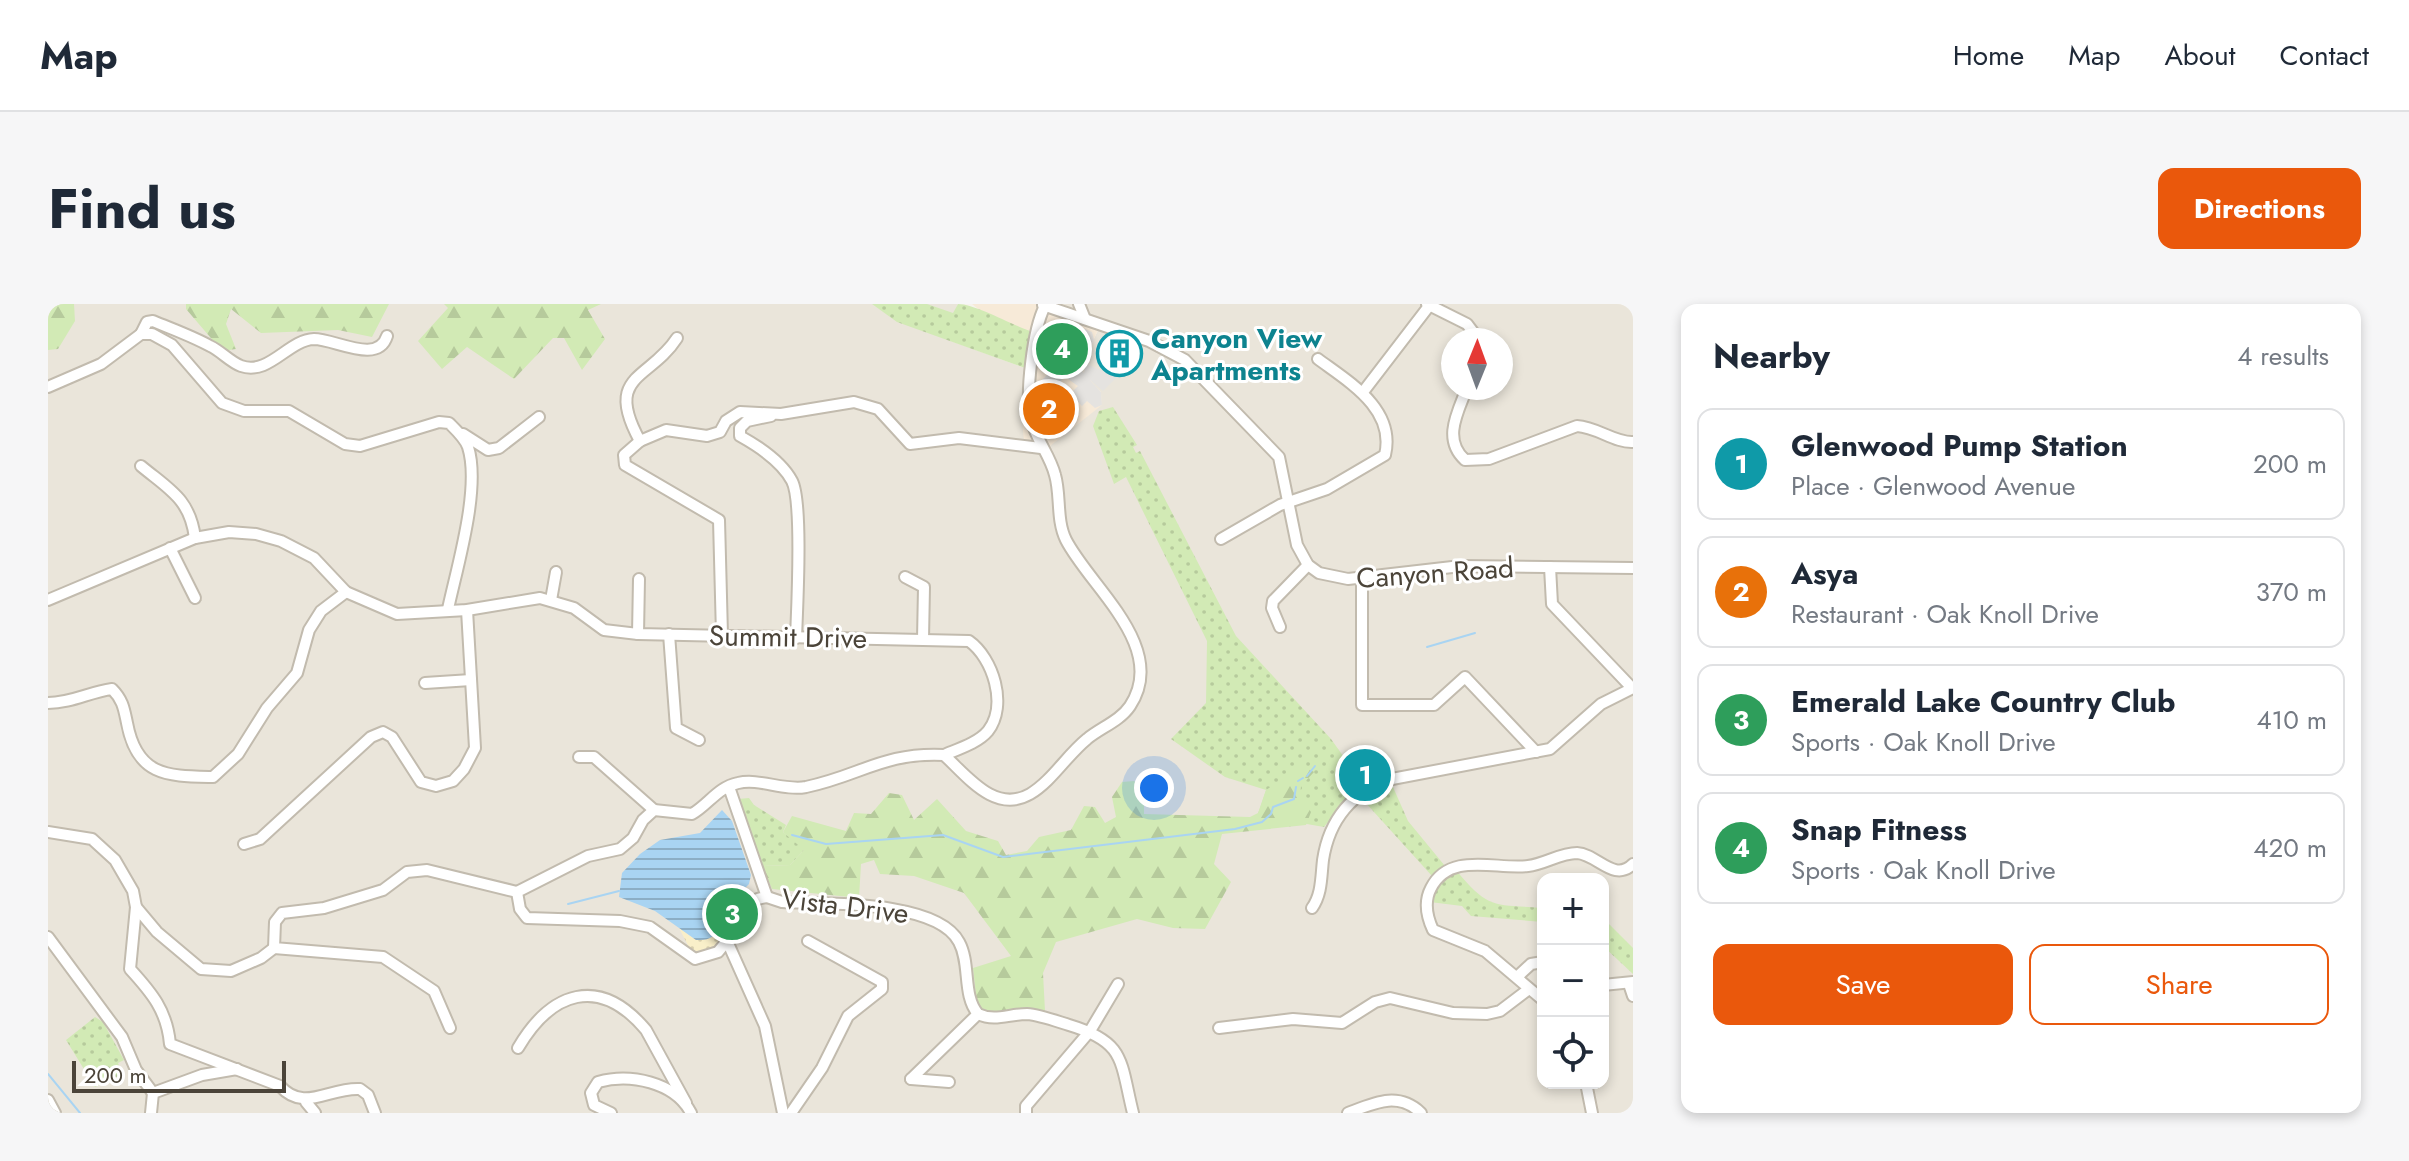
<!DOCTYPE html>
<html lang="en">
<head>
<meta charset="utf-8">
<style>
	:root { --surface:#fff; --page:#f6f6f7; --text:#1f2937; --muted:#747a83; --line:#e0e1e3; --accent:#ea580c }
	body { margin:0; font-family:Jost,sans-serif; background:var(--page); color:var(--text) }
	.controls { position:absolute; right:24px; bottom:24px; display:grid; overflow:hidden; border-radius:16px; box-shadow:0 4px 12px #0003 }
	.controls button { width:72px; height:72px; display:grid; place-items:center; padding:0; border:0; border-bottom:2px solid var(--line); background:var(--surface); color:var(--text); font:40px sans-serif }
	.compass { position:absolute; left:1393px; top:24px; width:72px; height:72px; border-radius:50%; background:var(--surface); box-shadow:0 4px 12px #0003; rotate:1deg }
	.scale { position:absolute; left:24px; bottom:20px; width:214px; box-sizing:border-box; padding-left:8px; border:4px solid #4b4439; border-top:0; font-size:22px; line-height:28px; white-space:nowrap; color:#4b4439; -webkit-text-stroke:6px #fff; paint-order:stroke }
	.you { position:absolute; left:1106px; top:484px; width:28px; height:28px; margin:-20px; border:6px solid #fff; border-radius:50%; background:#1a73e8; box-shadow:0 0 0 12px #1a73e833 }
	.badge { display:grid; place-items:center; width:52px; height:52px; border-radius:50%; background:var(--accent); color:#fff; font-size:26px; font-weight:700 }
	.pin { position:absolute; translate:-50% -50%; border:4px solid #fff; box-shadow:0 2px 8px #0006 }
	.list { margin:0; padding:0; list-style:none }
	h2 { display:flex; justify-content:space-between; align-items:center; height:104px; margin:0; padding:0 32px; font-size:34px }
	h2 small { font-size:26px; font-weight:400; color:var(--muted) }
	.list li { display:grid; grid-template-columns:52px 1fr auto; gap:24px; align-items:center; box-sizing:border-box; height:112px; margin:0 16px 16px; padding:0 16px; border:2px solid var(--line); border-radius:16px }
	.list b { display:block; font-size:30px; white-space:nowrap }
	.list p { margin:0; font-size:26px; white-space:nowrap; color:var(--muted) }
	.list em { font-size:26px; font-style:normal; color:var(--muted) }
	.actions { display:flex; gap:16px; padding:24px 32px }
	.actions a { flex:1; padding:18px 0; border:2px solid var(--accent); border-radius:16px; text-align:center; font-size:28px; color:var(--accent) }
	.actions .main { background:var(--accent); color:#fff }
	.icon { flex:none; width:44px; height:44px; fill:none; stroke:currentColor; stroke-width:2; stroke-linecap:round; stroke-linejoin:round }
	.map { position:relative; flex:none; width:1585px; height:809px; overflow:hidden; border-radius:16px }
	header { display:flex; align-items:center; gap:48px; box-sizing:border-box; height:112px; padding:0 40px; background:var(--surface); border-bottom:2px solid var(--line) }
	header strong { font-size:38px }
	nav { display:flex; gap:44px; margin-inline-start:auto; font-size:28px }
	.intro { display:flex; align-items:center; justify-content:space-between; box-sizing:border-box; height:192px; padding:0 48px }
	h1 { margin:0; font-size:56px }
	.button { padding:20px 36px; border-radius:16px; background:var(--accent); color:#fff; font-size:28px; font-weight:700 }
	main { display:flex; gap:48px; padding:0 48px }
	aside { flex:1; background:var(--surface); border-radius:16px; box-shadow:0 4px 12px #0003 }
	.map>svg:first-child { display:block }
	.residential { fill:#eae5da; fill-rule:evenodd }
	.commercial { fill:#f7ead8 }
	.green { fill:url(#green-dots) }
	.forest { fill:url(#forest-firs) }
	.sand { fill:url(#sand-dots) }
	.parking { fill:#e5e3e0 }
	.water { fill:url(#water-rules) }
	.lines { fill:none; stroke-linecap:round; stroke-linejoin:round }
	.stream { stroke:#a9d4f2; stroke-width:2 }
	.minor-casing { stroke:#c2bbae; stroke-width:14 }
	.minor { stroke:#fff; stroke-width:10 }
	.labels { text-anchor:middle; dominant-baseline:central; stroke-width:6; stroke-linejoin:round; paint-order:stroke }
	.culture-label { font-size:28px; font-weight:bold; fill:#0d838f; stroke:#fff; text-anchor:start }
	.street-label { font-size:28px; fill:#4b4439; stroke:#fff }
</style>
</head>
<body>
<header>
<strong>Map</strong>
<nav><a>Home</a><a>Map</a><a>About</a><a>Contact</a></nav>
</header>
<div class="intro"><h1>Find us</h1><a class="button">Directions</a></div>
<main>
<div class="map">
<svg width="1585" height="809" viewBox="0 0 1585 809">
	<defs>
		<pattern id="green-dots" width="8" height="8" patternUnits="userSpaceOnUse" patternTransform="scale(2)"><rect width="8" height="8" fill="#d2eab5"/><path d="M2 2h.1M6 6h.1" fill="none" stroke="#b6ca9c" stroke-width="1.8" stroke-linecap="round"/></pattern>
		<pattern id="forest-firs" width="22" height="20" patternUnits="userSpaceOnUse" patternTransform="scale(2)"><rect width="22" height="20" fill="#d2eab5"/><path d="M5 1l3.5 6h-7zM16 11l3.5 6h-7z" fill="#b6ca9c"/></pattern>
		<pattern id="sand-dots" width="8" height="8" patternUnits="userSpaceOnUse" patternTransform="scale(2)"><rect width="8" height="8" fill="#f9efc9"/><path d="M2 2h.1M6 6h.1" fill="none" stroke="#d7cead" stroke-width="1.8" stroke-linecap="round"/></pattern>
		<pattern id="water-rules" width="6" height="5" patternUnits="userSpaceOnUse" patternTransform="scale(2)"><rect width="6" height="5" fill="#a9d4f2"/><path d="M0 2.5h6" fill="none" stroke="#8caec5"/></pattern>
	</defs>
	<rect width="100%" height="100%" fill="#f6f3ec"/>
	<path class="residential" d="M 0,0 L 910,0 L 895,34 L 977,64 L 973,103 L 978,128 L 1053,88 L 1032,66 L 1050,26 L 1015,0 L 1585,0 L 1585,809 L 0,809 ZM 1405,36 L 1453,36 L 1453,84 L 1405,84 ZM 1495,575 L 1555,575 L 1555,779 L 1495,779 Z"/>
	<path class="commercial" d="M 924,0 L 1015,0 L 1050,26 L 1032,66 L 1053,88 L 1054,101 L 1002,142 L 976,138 L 973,103 L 982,28 L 939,12 Z"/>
	<g class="green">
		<path d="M 824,0 L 879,0 L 905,9 L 910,0 C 927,0 962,20 982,27 L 977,64 L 849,18 Z"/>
		<path d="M 1065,103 L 1089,141 L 1085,143 L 1088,149 L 1092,147 L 1188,332 L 1283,435 L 1313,477 L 1276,523 L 1253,519 L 1223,524 L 1210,510 L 1218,486 L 1177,473 L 1123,435 L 1158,399 L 1159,337 L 1078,173 L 1066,180 L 1045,122 L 1051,107 Z"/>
		<path d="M 1345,483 L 1360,517 L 1397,562 L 1384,572 L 1316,497 Z"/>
		<path d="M 701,494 L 706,501 L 738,521 L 735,528 L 757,545 L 742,561 L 714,562 L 690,495 Z"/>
		<path d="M 1408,566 C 1441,606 1445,600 1495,604 L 1495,618 L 1423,612 L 1414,602 L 1382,598 L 1390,577 Z"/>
		<path d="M 1555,614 L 1585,644 L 1585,670 L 1555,642 Z"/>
		<path d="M 47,713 L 55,718 L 76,756 L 70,759 L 75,770 L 47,783 L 18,736 Z"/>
	</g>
	<g class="forest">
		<path d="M 0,0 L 26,0 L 27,17 L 10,45 L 0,46 Z"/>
		<path d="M 138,0 L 341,0 L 324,33 L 290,26 L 213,29 L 183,5 L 178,20 L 188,45 L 174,47 L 138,5 Z"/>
		<path d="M 396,0 L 553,0 L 540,6 L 557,35 L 534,66 L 516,34 L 505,34 L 466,75 L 419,43 L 394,65 L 370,37 L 400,4 Z"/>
		<path d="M 1255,462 L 1266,468 L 1253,482 L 1252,493 L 1263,508 L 1258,521 L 1174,530 L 1166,560 L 1183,578 L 1157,625 L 1125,624 L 1089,615 L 1008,638 L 995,669 L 997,707 L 938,707 L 929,702 L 925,664 L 963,652 L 916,589 L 866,572 L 832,570 L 826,556 L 813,560 L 811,594 L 724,585 L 714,562 L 742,561 L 756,546 L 735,528 L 744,512 L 798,527 L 806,509 L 823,510 L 841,489 L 854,491 L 866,516 L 889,495 L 918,527 L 950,537 L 958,551 L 979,547 L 991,533 L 1023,526 L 1036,502 L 1047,503 L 1057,519 L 1068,513 L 1064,493 L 1074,478 L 1086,477 L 1096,489 L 1096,510 L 1202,513 L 1210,509 L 1218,486 Z"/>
	</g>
	<path class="sand" d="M 681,600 C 681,627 673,649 643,647 L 631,624 L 648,636 C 676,638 670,613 681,600 Z"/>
	<path class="parking" d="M 1037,25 L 1044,28 L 1046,36 L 1032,66 L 1036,69 L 1038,60 L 1069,73 L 1055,87 L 1041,75 L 1053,88 L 1054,101 L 1047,104 L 1039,97 L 1034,102 L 1022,90 L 1030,82 L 1017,73 L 1008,82 L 1012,86 L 996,103 L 988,91 L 992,87 L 989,81 L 1005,65 L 992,60 L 994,50 L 997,46 L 1024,54 L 1033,37 L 1029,35 L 1030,30 Z"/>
	<path class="water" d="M 674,506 L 684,517 L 703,571 L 701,580 L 689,592 L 676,593 L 680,600 C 672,615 675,638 648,636 L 607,607 L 571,593 L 574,569 L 592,550 L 612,536 L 652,529 Z"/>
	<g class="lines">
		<g class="stream">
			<path d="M 1379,343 L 1427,329"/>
			<path d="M 1259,472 L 1267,462"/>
			<path d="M 1250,477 L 1255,474"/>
			<path d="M 744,531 L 778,540 L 895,531 L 955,553 L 1187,525 L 1214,518 L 1223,510 L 1225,503 L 1246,495 L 1248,483"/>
			<path d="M 520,600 L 571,587"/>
			<path d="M 0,770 L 32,809"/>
		</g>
		<defs>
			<g id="minor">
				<path d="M 1031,0 L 1037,15"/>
				<path d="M 1379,0 L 1419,20 L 1431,36"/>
				<path d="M 995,1 L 1101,37 L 1137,56 L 1231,153 L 1249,241 L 1260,261 L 1271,269 L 1300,275 L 1413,262 L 1585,264"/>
				<path d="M 93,30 L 99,18 L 105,17 C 124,25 144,32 162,42 C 173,47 182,58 193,62 C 221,72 240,36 266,35 C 287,35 330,61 339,32"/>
				<path d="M 0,83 L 53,60 L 93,30 L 104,30 L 124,41 L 174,99 L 196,107 L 241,107 L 297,140 L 312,142 L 391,118 L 401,119 C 408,126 417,134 420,143 C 433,184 409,263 400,305"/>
				<path d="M 1419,84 C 1410,108 1394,135 1417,156 L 1441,155 L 1529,122 C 1549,123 1567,139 1585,138"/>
				<path d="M 1315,88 L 1381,2"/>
				<path d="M 723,112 L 699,117 L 692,124 L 692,132 C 710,142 734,158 744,177 C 755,198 749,305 748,334"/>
				<path d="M 415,130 L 440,146 L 451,144 L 491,113"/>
				<path d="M 592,137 C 555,70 602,76 629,34"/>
				<path d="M 93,162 C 122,186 142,195 147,234"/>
				<path d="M 1173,235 L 1232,201 L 1279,185 L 1337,151 C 1348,105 1301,78 1270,55"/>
				<path d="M 122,244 L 147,294"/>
				<path d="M 1502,263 L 1504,300 L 1584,384"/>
				<path d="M 857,273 L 876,283 L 875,335"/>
				<path d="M 1314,275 L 1314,401 L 1386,401 L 1417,373 L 1488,448"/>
				<path d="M 0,296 L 147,234 L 181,228 L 208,230 L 233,237 L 266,254 L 298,288 L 349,310 L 419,306 L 492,294 L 526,304 L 556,326 L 590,330 L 921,337 C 945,354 960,401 940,427 C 930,439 910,445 896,451"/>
				<path d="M 503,296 L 508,268"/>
				<path d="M 1232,323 L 1224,304 L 1225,297 L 1260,261"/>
				<path d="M 590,330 L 591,275"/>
				<path d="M 621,330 L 628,424 L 651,436"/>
				<path d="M 674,331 L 671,216 L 577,161 L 576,151 L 592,137 L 618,126 L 659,132 L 672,128 L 678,117 L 692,108 L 733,110 L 806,98 L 830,105 L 862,140 L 911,134 L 993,144"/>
				<path d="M 377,379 L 423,376"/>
				<path d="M 0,399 C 24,399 41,388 64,385 C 75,396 76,405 79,419 C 89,473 120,472 165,473 L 190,450 L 219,404 L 249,369 L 261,326 L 273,307 L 298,288"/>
				<path d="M 531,453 L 546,453 L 606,506"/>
				<path d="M 681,483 L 719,593 C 693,596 689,615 679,637 L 717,722 L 735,809"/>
				<path d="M 0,528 L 44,535 L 67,556 L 85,587 L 88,603 L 82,665 C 104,689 119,707 122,740 L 232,782 C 256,809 281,783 312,785 L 320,791 L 327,809"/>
				<path d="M 196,540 L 212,535 L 323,433 L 335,428 L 344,433 L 373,478 L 388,482 L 405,477 L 416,465 L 427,444 L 419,306"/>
				<path d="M 719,593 L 734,598 C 777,600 889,596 911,638 C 923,660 914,691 930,710 C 947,718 961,710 979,710 C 992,711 1008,717 1021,721 C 1078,738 1072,757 1085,809"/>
				<path d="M 88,603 L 109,628 L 153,665 L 183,667 L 213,654 L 226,644"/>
				<path d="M 1264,604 C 1274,590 1273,573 1275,556 C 1281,516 1304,487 1344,475 L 1502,445 L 1553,400 L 1585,384"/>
				<path d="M 0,633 L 74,733 L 88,766 L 105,789"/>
				<path d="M 679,637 L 670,648 L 647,655 L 602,623 L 572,617 L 479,614 L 472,605 L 469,588 L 540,552 L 572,545 L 585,534 L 595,516 L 606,506 L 644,510 C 660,501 670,483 690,479 C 712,474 735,487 758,483 C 812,472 835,448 896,451 C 920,473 947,510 982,490 C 1004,477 1019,451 1039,435 C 1052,424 1072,417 1082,402 C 1121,343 1042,283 1018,236 C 1008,216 1013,191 1007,171 C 1002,151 988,136 983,115 C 977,90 985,25 997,2 L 1001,0"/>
				<path d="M 1469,673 L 1483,660 L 1495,658"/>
				<path d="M 1581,680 L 1585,692"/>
				<path d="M 1555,681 L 1585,678"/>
				<path d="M 1495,696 L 1437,647 L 1385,626 C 1379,613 1376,597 1383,584 C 1402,547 1448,566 1480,562 C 1497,560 1512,549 1529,549 C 1549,550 1566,579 1585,560"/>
				<path d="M 402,724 L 386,687 L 335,653 L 226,644 L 227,618 L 234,609 L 276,604 L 335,586 L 359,568 L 379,566 L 469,588"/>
				<path d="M 1171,724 L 1245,715 L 1294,719 L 1327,698 L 1342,694 L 1405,709 L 1439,710 L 1452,707 L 1481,685"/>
				<path d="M 470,744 C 503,688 551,670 598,726 L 638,799"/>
				<path d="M 863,775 L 930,710"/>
				<path d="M 863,775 L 901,778"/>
				<path d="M 1538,779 L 1544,809"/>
				<path d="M 0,796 L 7,809"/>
				<path d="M 258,798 L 267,809"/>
				<path d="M 103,809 L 105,789 L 154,771 L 189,765"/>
				<path d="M 563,809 L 546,801 L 543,789 L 550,778 C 582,769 627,778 643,809"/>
				<path d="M 743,809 L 774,764 L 800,712 L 834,685 L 834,678 L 760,637"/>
				<path d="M 978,809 L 978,802 L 1042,727 L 1070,680"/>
				<path d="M 1300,809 C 1326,799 1350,787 1373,809"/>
			</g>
		</defs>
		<use href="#minor" class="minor-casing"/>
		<use href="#minor" class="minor"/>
	</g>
	<defs>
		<symbol id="building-ring" viewBox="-11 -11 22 22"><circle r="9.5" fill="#fff" stroke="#0f9aa8" stroke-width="1.5"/><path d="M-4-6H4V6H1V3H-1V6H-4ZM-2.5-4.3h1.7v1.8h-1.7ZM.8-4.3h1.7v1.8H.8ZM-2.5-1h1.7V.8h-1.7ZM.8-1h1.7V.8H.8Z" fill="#0f9aa8"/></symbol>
	</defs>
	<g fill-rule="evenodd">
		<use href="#building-ring" x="1046" y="24" width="51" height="51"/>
	</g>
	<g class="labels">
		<g class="culture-label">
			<text x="1103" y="34">Canyon View<tspan x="1103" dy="32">Apartments</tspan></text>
		</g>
		<g class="street-label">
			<text transform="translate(1387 269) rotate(-4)">Canyon Road</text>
			<text transform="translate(740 333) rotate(1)">Summit Drive</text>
			<text transform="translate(797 602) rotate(7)">Vista Drive</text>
		</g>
	</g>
</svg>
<div class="controls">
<button>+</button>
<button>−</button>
<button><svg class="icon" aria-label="locate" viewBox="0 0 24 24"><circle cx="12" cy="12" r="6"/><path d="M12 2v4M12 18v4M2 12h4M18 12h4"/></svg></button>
</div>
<svg class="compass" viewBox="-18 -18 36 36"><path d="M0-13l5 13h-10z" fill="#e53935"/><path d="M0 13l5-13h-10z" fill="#747a83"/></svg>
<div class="scale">200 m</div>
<div class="you"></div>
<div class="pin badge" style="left:1317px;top:471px;background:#0f9aa8">1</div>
<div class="pin badge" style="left:1001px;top:105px;background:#e8710a">2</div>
<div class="pin badge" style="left:684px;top:610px;background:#2e9e5b">3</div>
<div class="pin badge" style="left:1014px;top:45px;background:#2e9e5b">4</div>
</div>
<aside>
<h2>Nearby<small>4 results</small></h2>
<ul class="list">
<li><span class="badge" style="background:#0f9aa8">1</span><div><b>Glenwood Pump Station</b><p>Place · Glenwood Avenue</p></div><em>200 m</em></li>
<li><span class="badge" style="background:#e8710a">2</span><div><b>Asya</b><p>Restaurant · Oak Knoll Drive</p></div><em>370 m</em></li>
<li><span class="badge" style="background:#2e9e5b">3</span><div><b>Emerald Lake Country Club</b><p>Sports · Oak Knoll Drive</p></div><em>410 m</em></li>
<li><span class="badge" style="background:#2e9e5b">4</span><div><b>Snap Fitness</b><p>Sports · Oak Knoll Drive</p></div><em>420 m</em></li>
</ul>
<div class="actions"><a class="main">Save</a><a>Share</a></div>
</aside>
</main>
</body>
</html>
